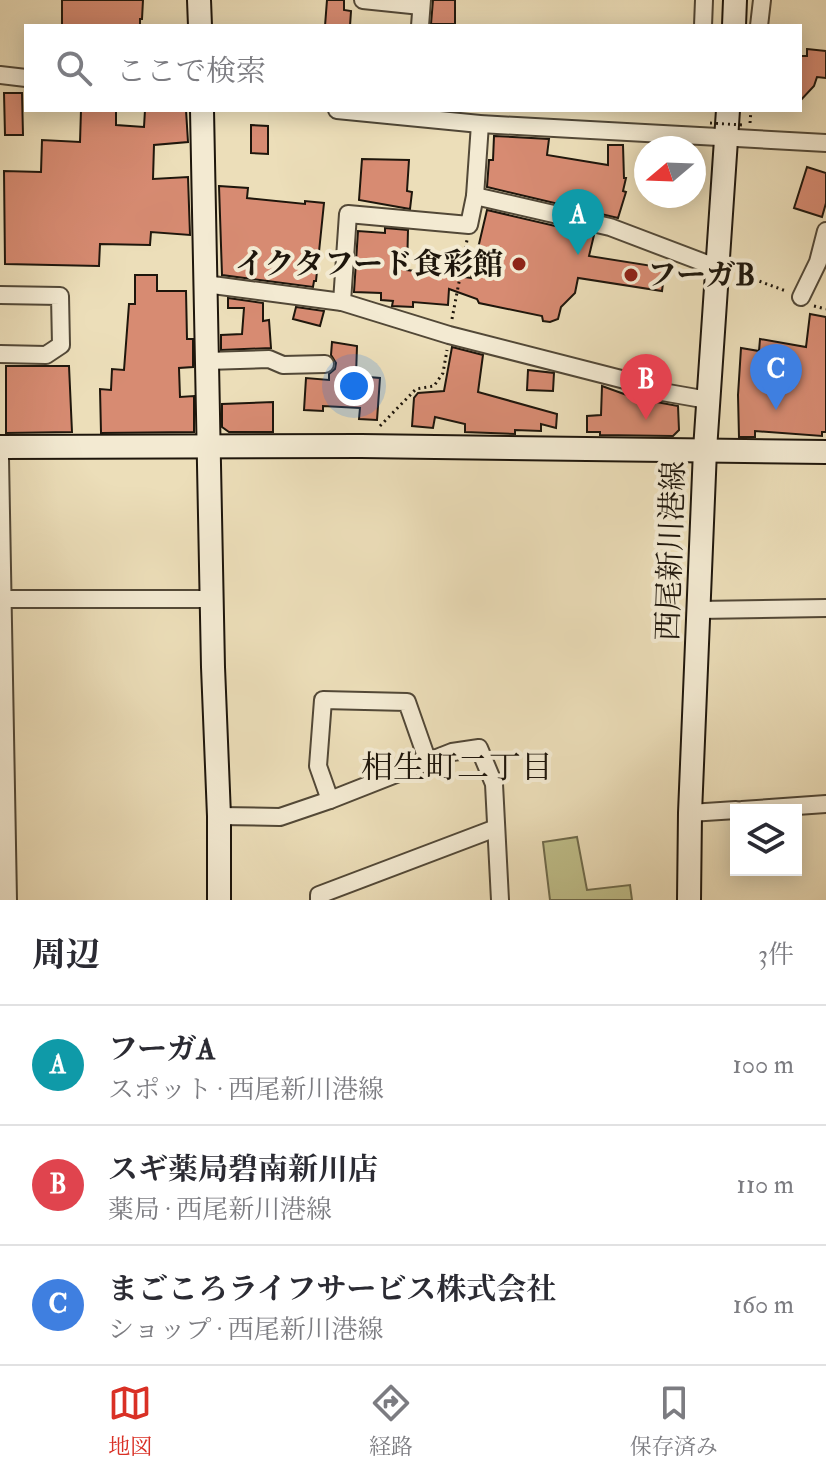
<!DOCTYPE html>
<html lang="ja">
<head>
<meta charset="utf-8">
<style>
	:root { --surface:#fff; --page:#f2f2f3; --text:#2b2b33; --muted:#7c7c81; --line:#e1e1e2; --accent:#d93025 }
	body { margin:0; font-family:"IM FELL Double Pica","Noto Serif JP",serif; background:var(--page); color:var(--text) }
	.controls { position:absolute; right:24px; bottom:24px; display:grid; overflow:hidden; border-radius:0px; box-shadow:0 4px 20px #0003 }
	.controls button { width:72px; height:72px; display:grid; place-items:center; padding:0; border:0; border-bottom:2px solid var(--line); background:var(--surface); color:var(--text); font:40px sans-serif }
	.compass { position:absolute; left:634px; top:136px; width:72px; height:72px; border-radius:50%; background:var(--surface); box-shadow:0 4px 20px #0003; rotate:251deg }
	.you { position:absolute; left:354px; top:386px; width:28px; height:28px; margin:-20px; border:6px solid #fff; border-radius:50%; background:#1a73e8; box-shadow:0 0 0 12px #1a73e833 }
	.badge { display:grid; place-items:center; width:52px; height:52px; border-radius:50%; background:var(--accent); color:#fff; font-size:26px; font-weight:700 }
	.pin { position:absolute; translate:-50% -66px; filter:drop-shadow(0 2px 4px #0008) }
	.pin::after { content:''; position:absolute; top:42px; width:28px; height:24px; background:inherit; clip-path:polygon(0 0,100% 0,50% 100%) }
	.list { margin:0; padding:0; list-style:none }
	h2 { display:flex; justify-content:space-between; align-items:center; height:104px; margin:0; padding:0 32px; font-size:34px }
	h2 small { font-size:26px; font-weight:400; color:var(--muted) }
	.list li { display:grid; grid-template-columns:52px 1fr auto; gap:24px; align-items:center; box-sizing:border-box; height:120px; padding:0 32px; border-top:2px solid var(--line) }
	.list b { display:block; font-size:30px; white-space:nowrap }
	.list p { margin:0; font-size:26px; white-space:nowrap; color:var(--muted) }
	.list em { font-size:26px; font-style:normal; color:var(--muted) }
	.icon { flex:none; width:44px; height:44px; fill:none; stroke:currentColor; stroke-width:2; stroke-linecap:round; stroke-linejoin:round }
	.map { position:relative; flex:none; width:826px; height:900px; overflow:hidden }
	.search { position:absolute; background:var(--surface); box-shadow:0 4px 20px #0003; left:24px; right:24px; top:24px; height:88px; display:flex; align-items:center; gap:20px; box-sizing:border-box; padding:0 28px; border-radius:0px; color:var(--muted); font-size:30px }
	.sheet { height:464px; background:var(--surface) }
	nav { display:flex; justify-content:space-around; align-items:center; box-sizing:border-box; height:112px; border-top:2px solid var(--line); background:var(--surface); font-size:22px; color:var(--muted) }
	nav a { display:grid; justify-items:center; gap:4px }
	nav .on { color:var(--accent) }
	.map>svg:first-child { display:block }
	.green { fill:#bfbf8a; stroke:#6e6a4b; stroke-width:2 }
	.building { fill:#d78b72; stroke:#1e160c; stroke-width:2 }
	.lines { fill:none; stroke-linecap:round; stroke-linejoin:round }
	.street-casing { stroke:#524837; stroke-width:20 }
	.secondary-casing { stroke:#1e160c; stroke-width:26 }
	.path { stroke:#1e160c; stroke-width:3; stroke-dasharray:2 4; stroke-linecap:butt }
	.street { stroke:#f3ead2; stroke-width:16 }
	.secondary { stroke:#f3ead2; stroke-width:22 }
	.path-bridge { stroke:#1e160c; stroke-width:3; stroke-dasharray:2 4; stroke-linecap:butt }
	.poi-dot { fill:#8f2418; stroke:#f3ead2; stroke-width:3 }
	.labels { text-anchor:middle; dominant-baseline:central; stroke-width:8; stroke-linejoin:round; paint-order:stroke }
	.poi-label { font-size:30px; font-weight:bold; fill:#1e160c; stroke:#f3ead2; text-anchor:end }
	.street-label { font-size:30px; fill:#1e160c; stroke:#f3ead2 }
	.neighbourhood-label { font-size:32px; fill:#1e160c; stroke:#f3ead2 }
</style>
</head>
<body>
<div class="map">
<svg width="826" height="900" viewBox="0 0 826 900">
	<rect width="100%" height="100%" fill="#ecdeb9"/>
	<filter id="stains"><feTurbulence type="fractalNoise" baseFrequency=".0025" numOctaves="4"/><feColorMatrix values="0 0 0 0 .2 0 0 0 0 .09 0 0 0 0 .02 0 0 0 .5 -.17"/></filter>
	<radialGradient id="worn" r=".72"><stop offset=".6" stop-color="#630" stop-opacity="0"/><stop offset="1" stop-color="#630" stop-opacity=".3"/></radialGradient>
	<path class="green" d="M 577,837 L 587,890 L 630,885 L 632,900 L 550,900 L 543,842 Z"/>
	<g class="building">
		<path d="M 62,0 L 143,0 L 142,19 L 140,19 L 140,26 L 62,26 Z"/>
		<path d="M 327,0 L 344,0 L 344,10 L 351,11 L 350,26 L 325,26 Z"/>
		<path d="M 433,0 L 455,0 L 455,24 L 431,24 Z"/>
		<path d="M 807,49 L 826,51 L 826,78 L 817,77 L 814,86 L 800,101 L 800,56 L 807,56 Z"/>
		<path d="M 4,93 L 22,93 L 23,135 L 5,135 Z"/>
		<path d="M 81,110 L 116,110 L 116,125 L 144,127 L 145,110 L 186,110 L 188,142 L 154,145 L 153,179 L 188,177 L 190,235 L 151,232 L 150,245 L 100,244 L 99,266 L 5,264 L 4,171 L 41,172 L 42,140 L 80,142 Z"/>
		<path d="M 251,125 L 268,126 L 268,154 L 251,153 Z"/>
		<path d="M 494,136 L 549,139 L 547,155 L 608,165 L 608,145 L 623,145 L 624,178 L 626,178 L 623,191 L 626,192 L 618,218 L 487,187 L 489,160 L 493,160 Z"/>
		<path d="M 362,159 L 409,160 L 407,191 L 412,192 L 410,209 L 359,200 Z"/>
		<path d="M 807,167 L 826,173 L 826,203 L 822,217 L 794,208 Z"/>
		<path d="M 219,186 L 248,188 L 247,198 L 305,204 L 305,201 L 324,203 L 316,281 L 314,281 L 313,287 L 222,275 Z"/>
		<path d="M 487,210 L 594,235 L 589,256 L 665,268 L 662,291 L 578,278 L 575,293 L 561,307 L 558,319 L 550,322 L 543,321 L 542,316 L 479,303 L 477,299 L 449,289 L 448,305 L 413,302 L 413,307 L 392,306 L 393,301 L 381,300 L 381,293 L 354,292 L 358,231 L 385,233 L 385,228 L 408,230 L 407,270 L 471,278 Z"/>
		<path d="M 135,275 L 157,275 L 157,291 L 186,291 L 187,339 L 193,339 L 193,367 L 179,368 L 180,397 L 194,396 L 194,432 L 101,433 L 100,389 L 111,390 L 112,369 L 124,370 L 129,304 L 135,304 Z"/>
		<path d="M 228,298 L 263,303 L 263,321 L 269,320 L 271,348 L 221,350 L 221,335 L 242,334 L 244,308 L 228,308 Z"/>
		<path d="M 296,307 L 324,311 L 320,326 L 293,319 Z"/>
		<path d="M 810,314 L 826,317 L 826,432 L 822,432 L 822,436 L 755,431 L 755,437 L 739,437 L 738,395 L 741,348 L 759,351 L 760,339 L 806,347 Z"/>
		<path d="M 332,342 L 357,346 L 356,376 L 380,378 L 377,420 L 359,419 L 360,408 L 323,406 L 323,411 L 304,410 L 306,378 L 329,380 L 329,374 L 335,369 L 336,363 L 331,355 Z"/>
		<path d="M 452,347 L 483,355 L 478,392 L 557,414 L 556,428 L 541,424 L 541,431 L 515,430 L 515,434 L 465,432 L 465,424 L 435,417 L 433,428 L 412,426 L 414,398 L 418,393 L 444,391 Z"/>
		<path d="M 6,366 L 69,366 L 72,432 L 6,433 Z"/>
		<path d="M 528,370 L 554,373 L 553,391 L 527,390 Z"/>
		<path d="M 602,386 L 635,398 L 678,406 L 679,430 L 673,436 L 600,435 L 600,432 L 587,432 L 587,416 L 601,415 Z"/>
		<path d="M 273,402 L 273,432 L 229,432 L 222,427 L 222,404 Z"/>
	</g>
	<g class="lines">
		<defs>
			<g id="street">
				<path d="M 363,0 L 421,6"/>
				<path d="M 420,26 L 422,0"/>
				<path d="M 703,26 L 704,0"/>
				<path d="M 759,26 L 762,0"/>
				<path d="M 0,75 L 26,78"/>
				<path d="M 337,110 L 480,124 L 826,143"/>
				<path d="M 480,124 L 475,196 L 469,225 L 348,214 L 342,302 L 449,335 L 625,380 L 651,390 L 708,400"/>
				<path d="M 475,196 L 610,227 L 718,268"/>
				<path d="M 205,284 L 342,302"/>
				<path d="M 0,295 L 60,296 L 61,345 L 46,355 L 0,354"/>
				<path d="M 801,297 L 818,262 L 826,231"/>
				<path d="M 207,361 L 269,359 L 283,365 L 325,364"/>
				<path d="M 0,458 L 8,900"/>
				<path d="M 0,599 L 212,599"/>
				<path d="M 698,610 L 826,608"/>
				<path d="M 330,800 L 318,766 L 323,700 L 407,702 L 428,762"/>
				<path d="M 742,810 L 826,804"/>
				<path d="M 690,813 L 736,810"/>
				<path d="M 219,816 L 280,817 L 330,800 L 452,752 L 479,748 L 494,784 L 500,900"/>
				<path d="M 319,900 L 319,895 L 496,828"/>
			</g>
			<g id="secondary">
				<path d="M 199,0 L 200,26"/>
				<path d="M 734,26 L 735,0"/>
				<path d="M 202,110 L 213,667 L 219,816 L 219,900"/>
				<path d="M 0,447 L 361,446 L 826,452"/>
				<path d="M 689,900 L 690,813 L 705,450 L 728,110"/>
			</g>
		</defs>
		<use href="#street" class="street-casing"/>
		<use href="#secondary" class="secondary-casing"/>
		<g class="path">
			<path d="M 750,123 L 751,110"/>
			<path d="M 737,273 L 786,291"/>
			<path d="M 814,306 L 826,309"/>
			<path d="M 452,319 L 467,240"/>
			<path d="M 380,426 L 416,389 L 434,386 L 443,373 L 447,350"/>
		</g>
		<use href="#street" class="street"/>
		<use href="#secondary" class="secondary"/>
		<path class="path-bridge" d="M 710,123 L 742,125"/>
	</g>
	<g class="poi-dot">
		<circle cx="519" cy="264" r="8"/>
		<circle cx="631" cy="275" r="8"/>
	</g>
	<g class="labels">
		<g class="poi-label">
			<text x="503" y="264">イクタフード食彩館</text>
			<text x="647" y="275" text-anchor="start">フーガB</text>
		</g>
		<g class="street-label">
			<text transform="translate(671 551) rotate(-88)">西尾新川港線</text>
		</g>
		<g class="neighbourhood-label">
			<text x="457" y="768">相生町二丁目</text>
		</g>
	</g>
	<rect width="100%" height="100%" filter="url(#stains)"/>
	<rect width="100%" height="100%" fill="url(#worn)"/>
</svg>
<div class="controls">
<button><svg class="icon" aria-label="layers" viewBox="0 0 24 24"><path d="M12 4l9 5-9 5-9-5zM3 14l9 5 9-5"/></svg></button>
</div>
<svg class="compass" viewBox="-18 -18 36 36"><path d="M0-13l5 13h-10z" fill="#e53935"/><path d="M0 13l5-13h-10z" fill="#7c7c81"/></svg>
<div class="you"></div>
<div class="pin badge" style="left:578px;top:255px;background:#0f9aa8">A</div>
<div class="pin badge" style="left:646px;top:420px;background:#e0444e">B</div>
<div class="pin badge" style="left:776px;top:410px;background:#3f7fe0">C</div>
<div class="search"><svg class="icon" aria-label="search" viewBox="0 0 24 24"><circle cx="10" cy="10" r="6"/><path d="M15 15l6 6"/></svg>ここで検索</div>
</div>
<section class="sheet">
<h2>周辺<small>3件</small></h2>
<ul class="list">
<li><span class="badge" style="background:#0f9aa8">A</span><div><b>フーガA</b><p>スポット · 西尾新川港線</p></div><em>100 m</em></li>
<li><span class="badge" style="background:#e0444e">B</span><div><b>スギ薬局碧南新川店</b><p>薬局 · 西尾新川港線</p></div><em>110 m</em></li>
<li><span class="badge" style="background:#3f7fe0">C</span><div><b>まごころライフサービス株式会社</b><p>ショップ · 西尾新川港線</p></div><em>160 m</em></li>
</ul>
</section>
<nav>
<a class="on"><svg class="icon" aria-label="map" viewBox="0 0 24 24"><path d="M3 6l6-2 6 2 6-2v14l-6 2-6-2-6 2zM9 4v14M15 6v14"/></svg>地図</a>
<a><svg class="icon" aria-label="directions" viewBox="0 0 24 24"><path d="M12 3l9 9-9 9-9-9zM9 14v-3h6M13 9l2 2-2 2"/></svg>経路</a>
<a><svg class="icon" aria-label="saved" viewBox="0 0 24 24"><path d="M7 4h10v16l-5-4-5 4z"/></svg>保存済み</a>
</nav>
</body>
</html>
